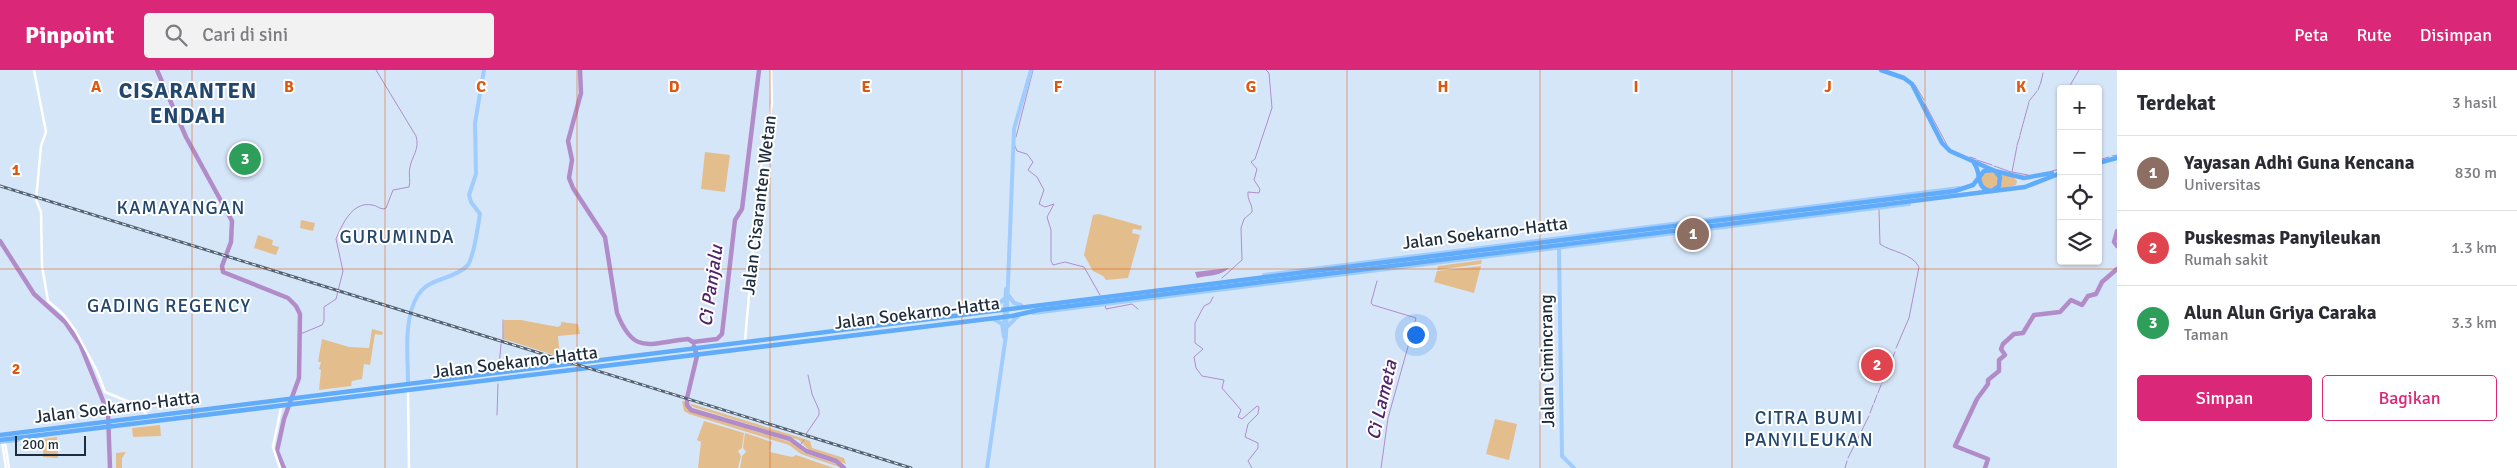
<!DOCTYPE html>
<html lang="id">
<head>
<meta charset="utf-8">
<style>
	:root { --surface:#fff; --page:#f2f2f3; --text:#2b2b33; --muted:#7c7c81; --line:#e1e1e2; --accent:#db2777 }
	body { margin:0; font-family:Signika,sans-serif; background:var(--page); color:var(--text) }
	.controls { position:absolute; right:15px; top:15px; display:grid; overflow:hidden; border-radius:5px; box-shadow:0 1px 4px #0004 }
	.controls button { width:45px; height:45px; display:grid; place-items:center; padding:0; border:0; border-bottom:1px solid var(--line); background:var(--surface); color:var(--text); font:25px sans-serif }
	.scale { position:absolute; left:15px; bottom:12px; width:71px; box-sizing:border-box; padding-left:5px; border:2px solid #1d2d3e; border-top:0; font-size:14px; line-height:18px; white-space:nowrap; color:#1d2d3e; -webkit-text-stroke:4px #fff; paint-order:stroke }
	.you { position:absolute; left:1415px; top:264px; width:18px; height:18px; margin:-12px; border:4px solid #fff; border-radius:50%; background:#1a73e8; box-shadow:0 0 0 8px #1a73e833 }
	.badge { display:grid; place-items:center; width:32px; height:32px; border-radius:50%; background:var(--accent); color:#fff; font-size:16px; font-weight:700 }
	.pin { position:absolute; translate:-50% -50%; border:2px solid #fff; box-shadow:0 1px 5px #0006 }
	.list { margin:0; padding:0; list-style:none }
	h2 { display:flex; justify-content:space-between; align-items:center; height:65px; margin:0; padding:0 20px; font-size:21px }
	h2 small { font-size:16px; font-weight:400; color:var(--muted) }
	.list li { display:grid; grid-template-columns:32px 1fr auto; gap:15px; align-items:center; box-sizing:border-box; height:75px; padding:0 20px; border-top:1px solid var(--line) }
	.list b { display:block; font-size:19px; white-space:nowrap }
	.list p { margin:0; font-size:16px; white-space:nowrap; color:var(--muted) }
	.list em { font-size:16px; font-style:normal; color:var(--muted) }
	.actions { display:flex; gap:10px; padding:15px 20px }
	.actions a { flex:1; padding:11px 0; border:1px solid var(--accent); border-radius:5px; text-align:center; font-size:18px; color:var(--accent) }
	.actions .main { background:var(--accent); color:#fff }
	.icon { flex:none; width:28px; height:28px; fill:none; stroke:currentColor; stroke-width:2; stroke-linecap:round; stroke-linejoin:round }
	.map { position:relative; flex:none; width:2117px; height:398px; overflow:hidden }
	header { display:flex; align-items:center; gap:30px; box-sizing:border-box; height:70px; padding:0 25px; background:var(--accent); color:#fff }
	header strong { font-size:24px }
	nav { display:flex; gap:28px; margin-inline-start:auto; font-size:18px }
	.search { width:350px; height:45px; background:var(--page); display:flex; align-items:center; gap:12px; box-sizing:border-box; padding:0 18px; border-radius:5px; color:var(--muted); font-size:19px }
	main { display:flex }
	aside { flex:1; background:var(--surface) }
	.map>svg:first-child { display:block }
	.green { fill:#e4bd8c }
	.water { fill:#b28cc9 }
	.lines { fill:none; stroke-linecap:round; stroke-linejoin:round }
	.stream { stroke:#b28cc9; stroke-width:1 }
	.river { stroke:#b28cc9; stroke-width:4.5 }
	.minor { stroke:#fff; stroke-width:2.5 }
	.major { stroke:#a0cdfd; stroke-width:4 }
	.highway { stroke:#61abfb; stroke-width:4.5 }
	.rail-casing { stroke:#546476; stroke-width:3 }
	.rail { stroke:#fff; stroke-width:1; stroke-dasharray:4; stroke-linecap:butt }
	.grid { fill:none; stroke:#de570e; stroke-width:1; stroke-opacity:0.55 }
	.labels { text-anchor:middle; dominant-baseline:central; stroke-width:4; stroke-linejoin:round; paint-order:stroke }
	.street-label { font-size:18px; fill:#1d2d3e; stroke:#fff }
	.neighbourhood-label { font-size:19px; letter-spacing:1px; fill:#23466d; stroke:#fff }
	.water-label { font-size:19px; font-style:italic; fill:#52226a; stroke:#fff }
	.district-label { font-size:22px; font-weight:bold; letter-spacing:1px; fill:#23466d; stroke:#fff }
	.grid-label { font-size:16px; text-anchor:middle; font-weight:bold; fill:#de570e; stroke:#fff; stroke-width:4; stroke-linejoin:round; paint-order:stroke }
</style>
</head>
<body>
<header>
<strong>Pinpoint</strong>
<div class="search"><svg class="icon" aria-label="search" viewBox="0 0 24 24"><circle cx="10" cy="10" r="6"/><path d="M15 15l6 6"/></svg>Cari di sini</div>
<nav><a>Peta</a><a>Rute</a><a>Disimpan</a></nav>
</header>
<main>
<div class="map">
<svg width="2117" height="398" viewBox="0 0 2117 398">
	<rect width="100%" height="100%" fill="#d6e6f9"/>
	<g class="green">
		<path d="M 238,74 L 254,78 L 250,106 L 234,103 Z"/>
		<path d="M 705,82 L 730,85 L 725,122 L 701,119 Z"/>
		<circle cx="1990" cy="110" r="9"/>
		<path d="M 2001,104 L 2013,107 L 2017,111 L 2016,115 L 1999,119 L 2002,113 Z"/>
		<path d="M 1099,144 L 1142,156 L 1141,160 L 1133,159 L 1132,163 L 1140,165 L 1128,208 L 1106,210 L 1103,206 L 1093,201 L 1084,185 L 1093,145 Z"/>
		<path d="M 301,150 L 315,153 L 313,161 L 300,158 Z"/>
		<path d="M 258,165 L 273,170 L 272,175 L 279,177 L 276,185 L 254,178 Z"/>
		<path d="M 1482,190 L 1481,194 L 1437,200 L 1438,196 Z"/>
		<path d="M 1481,196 L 1474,223 L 1434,212 L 1437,201 Z"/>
		<path d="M 504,250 L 521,250 L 558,257 L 561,255 L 561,252 L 578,254 L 580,264 L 558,266 L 560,287 L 503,269 Z"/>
		<path d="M 372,259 L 383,262 L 382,265 L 375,264 L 370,295 L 364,294 L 362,309 L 352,311 L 351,316 L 319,320 L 321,300 L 319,299 L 321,292 L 318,292 L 322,269 L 349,277 L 369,278 Z"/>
		<path d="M 682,331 L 686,332 L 687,339 L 690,341 L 793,373 L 804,383 L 837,394 L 842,398 L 801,384 L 789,375 L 689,344 L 684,341 Z"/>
		<path d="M 689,333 L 805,369 L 810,371 L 812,378 L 844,388 L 846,394 L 810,381 L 799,370 L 693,337 Z"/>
		<path d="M 1495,349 L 1517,354 L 1509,390 L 1486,384 Z"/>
		<path d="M 704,351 L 744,363 L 742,378 L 738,381 L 741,386 L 738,398 L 698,398 L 701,372 L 697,370 Z"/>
		<path d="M 160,355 L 161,366 L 133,367 L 132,358 Z"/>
		<path d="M 745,363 L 772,372 L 770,382 L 792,387 L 796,385 L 834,398 L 740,398 L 742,386 L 746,382 L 743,378 Z"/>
		<path d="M 57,367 L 58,388 L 43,387 L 43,377 L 36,377 L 35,370 Z"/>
		<path d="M 126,382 L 122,388 L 122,398 L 116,398 L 116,383 Z"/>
	</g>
	<path class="water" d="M 1229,198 C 1221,206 1209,205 1197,208 L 1195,202 Z"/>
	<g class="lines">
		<g class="stream">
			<path d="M 2041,12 L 2043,3"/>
			<path d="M 1915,15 L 1924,30"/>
			<path d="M 2068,19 L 2079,0"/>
			<path d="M 2038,20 L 2041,12"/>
			<path d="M 2034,25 L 2037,21"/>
			<path d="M 2029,31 L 2034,25"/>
			<path d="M 1925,34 L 1947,75"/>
			<path d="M 2061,34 L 2061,40"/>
			<path d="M 2020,65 L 2029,32"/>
			<path d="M 1016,67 L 1033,0"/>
			<path d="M 2017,75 L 2020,66"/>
			<path d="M 1015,76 L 1017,81 L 1027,84 L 1033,92 L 1028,100 L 1037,107 L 1044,120 L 1039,134 L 1045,137 L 1054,134 L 1047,147 L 1051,160 L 1051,191 L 1053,195 L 1065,192 L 1084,197 L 1100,225"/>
			<path d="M 2112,86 L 2117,85"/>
			<path d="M 1970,87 L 1976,89"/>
			<path d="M 1977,90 L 1992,95"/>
			<path d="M 2098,90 L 2109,87"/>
			<path d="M 1994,96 L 2011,102"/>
			<path d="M 2052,101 L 2061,99"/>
			<path d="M 2012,102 L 2017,76"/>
			<path d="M 2012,102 L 2028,105"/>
			<path d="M 1879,140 L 1880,174 C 1891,182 1912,183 1919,197 L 1909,248 L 1896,278"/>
			<path d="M 1222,208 L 1242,190 L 1241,158 L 1244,149 L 1252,142 C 1253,135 1247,130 1248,122 L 1259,123 L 1260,119 L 1254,110 L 1257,99 L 1251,92 L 1255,89 L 1272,38 L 1269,3 L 1266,0"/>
			<path d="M 1377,211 L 1371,233 L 1373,235 L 1416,248 L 1388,348 L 1381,398"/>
			<path d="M 1213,227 L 1210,233 L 1204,236 L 1195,253 L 1195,273 L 1203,279 L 1194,287 L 1196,298 L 1202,306 L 1224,310 L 1222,318 L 1241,340 L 1238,347 L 1242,349 L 1257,336 L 1259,337 L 1258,344 L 1248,354 L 1245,367 L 1258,373 L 1258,378 L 1248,391 L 1252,398"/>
			<path d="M 1105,235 L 1106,239 L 1132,234 L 1138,239"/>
			<path d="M 298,265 L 322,255 L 324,251 L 324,237 L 336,229 L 343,201 L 336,169 C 342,155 352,131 372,135 C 376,135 378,138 383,139 L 386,138 L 393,120 L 409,117 C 411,111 408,104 410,97 C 412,86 420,79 416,66 L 376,0"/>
			<path d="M 503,269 L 503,250"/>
			<path d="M 499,297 L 501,274"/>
			<path d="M 1886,303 L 1895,282"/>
			<path d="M 1882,313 L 1886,305"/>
			<path d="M 1878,323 L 1881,315"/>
			<path d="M 1874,333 L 1877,325"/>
			<path d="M 1870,343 L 1873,335"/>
			<path d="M 497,345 L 498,314"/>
			<path d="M 806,364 L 819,345 L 819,340 L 812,324 L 808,305"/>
			<path d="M 800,375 L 804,370"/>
			<path d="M 1848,388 L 1869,346"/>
			<path d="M 1845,398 L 1847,391"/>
		</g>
		<g class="river">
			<path d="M 157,0 L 186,67 L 232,151 L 231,172 L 222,196 L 223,202 L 288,228 L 296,236 L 300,244 L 299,308 L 284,349 L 277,381 L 284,398"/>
			<path d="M 580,0 L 581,23 L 568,71 L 572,90 L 569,108 L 573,118 L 605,167 L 617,243 C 634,286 649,273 688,269 L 693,272"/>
			<path d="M 2117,161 L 2114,172 L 2117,176"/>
			<path d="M 0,171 L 34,224 L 65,252 L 80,274 L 108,343 L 110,398"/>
			<path d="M 693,272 L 717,269 L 722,264 L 735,150 L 742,139 L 759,0"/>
			<path d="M 694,276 L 697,286 L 687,328 L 687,335 L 691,340 L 790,369 L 806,381 L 836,391 L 844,398"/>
			<path d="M 1985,398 L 1988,389 L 1955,376 L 1977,329 L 1988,314 L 1988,310 L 1999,301 L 1999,290 L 2005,285 L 2001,279 L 2003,274 L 2014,264 L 2023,263 L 2034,245 L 2060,242 L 2071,230 L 2082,235 L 2088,226 L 2096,224 L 2102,212 L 2117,199"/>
		</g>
		<g class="minor">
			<path d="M 34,0 L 46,62 L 41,76 L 36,130 L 41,142 L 42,196 L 48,231 L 63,244 L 75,260 L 97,301 L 105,322 L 139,336 L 147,345"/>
			<path d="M 745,271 L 759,109 L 772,33 L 771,0"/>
			<path d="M 408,322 L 409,398"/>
			<path d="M 2,372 L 6,398"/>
			<path d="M 5,372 L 9,398"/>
			<path d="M 280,398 L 273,377 L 281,338"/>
		</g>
		<g class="major">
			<path d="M 1559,178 L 1562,386 L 1574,398"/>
			<path d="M 1264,205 L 1959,118"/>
			<path d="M 1009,226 L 1014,233 L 1021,235"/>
			<path d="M 991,241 L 1004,229"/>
			<path d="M 1033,243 L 1909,134"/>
			<path d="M 994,249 L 1002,254 L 1004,267"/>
			<path d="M 1004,256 L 1006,219"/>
			<path d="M 1008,256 L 1019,245"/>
			<path d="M 408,312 C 408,285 403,249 418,225 C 430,207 453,210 467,196 C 474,189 478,155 480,144 L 471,132 L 469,125 L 476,104 L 475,53 L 484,0"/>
			<path d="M 0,372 L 18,370"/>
			<path d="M 987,398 L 1006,265 L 1014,59 L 1031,0"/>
		</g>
		<g class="highway">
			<path d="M 1881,0 L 1904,8 L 1912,14 L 1942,73 L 1950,81 L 1995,101 L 2024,108 L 2052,103"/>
			<path d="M 1974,93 C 1982,103 1975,120 1992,121 L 1999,116 L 2000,107 L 1996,102"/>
			<path d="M 2098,93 L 2117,88"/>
			<path d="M 0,365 L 1955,121 L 1973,115 L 1984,101 L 1993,100"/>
			<path d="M 0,370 L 1012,246 L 1038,240 L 2025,117 L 2061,103"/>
		</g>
		<defs>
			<path id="rail" d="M 0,116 L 911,398"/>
		</defs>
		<use href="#rail" class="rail-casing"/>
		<use href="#rail" class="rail"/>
	</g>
	<path class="grid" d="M 192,0 L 192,398M 385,0 L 385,398M 577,0 L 577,398M 770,0 L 770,398M 962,0 L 962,398M 1155,0 L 1155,398M 1347,0 L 1347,398M 1540,0 L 1540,398M 1732,0 L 1732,398M 1925,0 L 1925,398M 0,199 L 2117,199"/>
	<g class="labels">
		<g class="street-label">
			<text transform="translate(759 135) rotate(-83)">Jalan Cisaranten Wetan</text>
			<text transform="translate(1485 163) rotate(-7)">Jalan Soekarno-Hatta</text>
			<text transform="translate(917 243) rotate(-7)">Jalan Soekarno-Hatta</text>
			<text transform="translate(1547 291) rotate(-91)">Jalan Cimincrang</text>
			<text transform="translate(515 292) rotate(-7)">Jalan Soekarno-Hatta</text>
			<text transform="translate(117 337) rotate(-7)">Jalan Soekarno-Hatta</text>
		</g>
		<g class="neighbourhood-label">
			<text x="181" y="138">KAMAYANGAN</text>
			<text x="397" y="167">GURUMINDA</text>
			<text x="169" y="236">GADING REGENCY</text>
			<text x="1809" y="348">CITRA BUMI<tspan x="1809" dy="22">PANYILEUKAN</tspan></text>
		</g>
		<g class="water-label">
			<text transform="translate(711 216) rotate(-82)">Ci Panjalu</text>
			<text transform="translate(1382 330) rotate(-77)">Ci Lameta</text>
		</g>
		<g class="district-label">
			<text x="188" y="20">CISARANTEN<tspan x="188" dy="25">ENDAH</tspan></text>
		</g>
	</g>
	<g class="grid-label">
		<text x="96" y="22">A</text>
		<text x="289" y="22">B</text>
		<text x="481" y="22">C</text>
		<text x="674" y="22">D</text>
		<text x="866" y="22">E</text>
		<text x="1058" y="22">F</text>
		<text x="1251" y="22">G</text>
		<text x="1443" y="22">H</text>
		<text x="1636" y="22">I</text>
		<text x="1828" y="22">J</text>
		<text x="2021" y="22">K</text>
		<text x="16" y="105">1</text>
		<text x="16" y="304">2</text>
	</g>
</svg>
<div class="controls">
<button>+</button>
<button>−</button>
<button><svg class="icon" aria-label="locate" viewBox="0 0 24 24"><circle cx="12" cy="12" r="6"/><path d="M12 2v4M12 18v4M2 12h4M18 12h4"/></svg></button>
<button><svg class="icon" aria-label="layers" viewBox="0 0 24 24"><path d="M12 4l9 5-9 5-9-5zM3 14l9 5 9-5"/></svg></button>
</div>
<div class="scale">200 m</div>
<div class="you"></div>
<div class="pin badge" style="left:1693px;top:164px;background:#8d6e63">1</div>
<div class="pin badge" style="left:1877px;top:295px;background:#e0444e">2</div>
<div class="pin badge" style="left:245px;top:89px;background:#2e9e5b">3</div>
</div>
<aside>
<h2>Terdekat<small>3 hasil</small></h2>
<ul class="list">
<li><span class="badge" style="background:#8d6e63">1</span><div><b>Yayasan Adhi Guna Kencana</b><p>Universitas</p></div><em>830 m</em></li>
<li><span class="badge" style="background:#e0444e">2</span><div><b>Puskesmas Panyileukan</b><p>Rumah sakit</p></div><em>1.3 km</em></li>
<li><span class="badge" style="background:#2e9e5b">3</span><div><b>Alun Alun Griya Caraka</b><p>Taman</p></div><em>3.3 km</em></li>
</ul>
<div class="actions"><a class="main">Simpan</a><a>Bagikan</a></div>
</aside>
</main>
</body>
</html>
